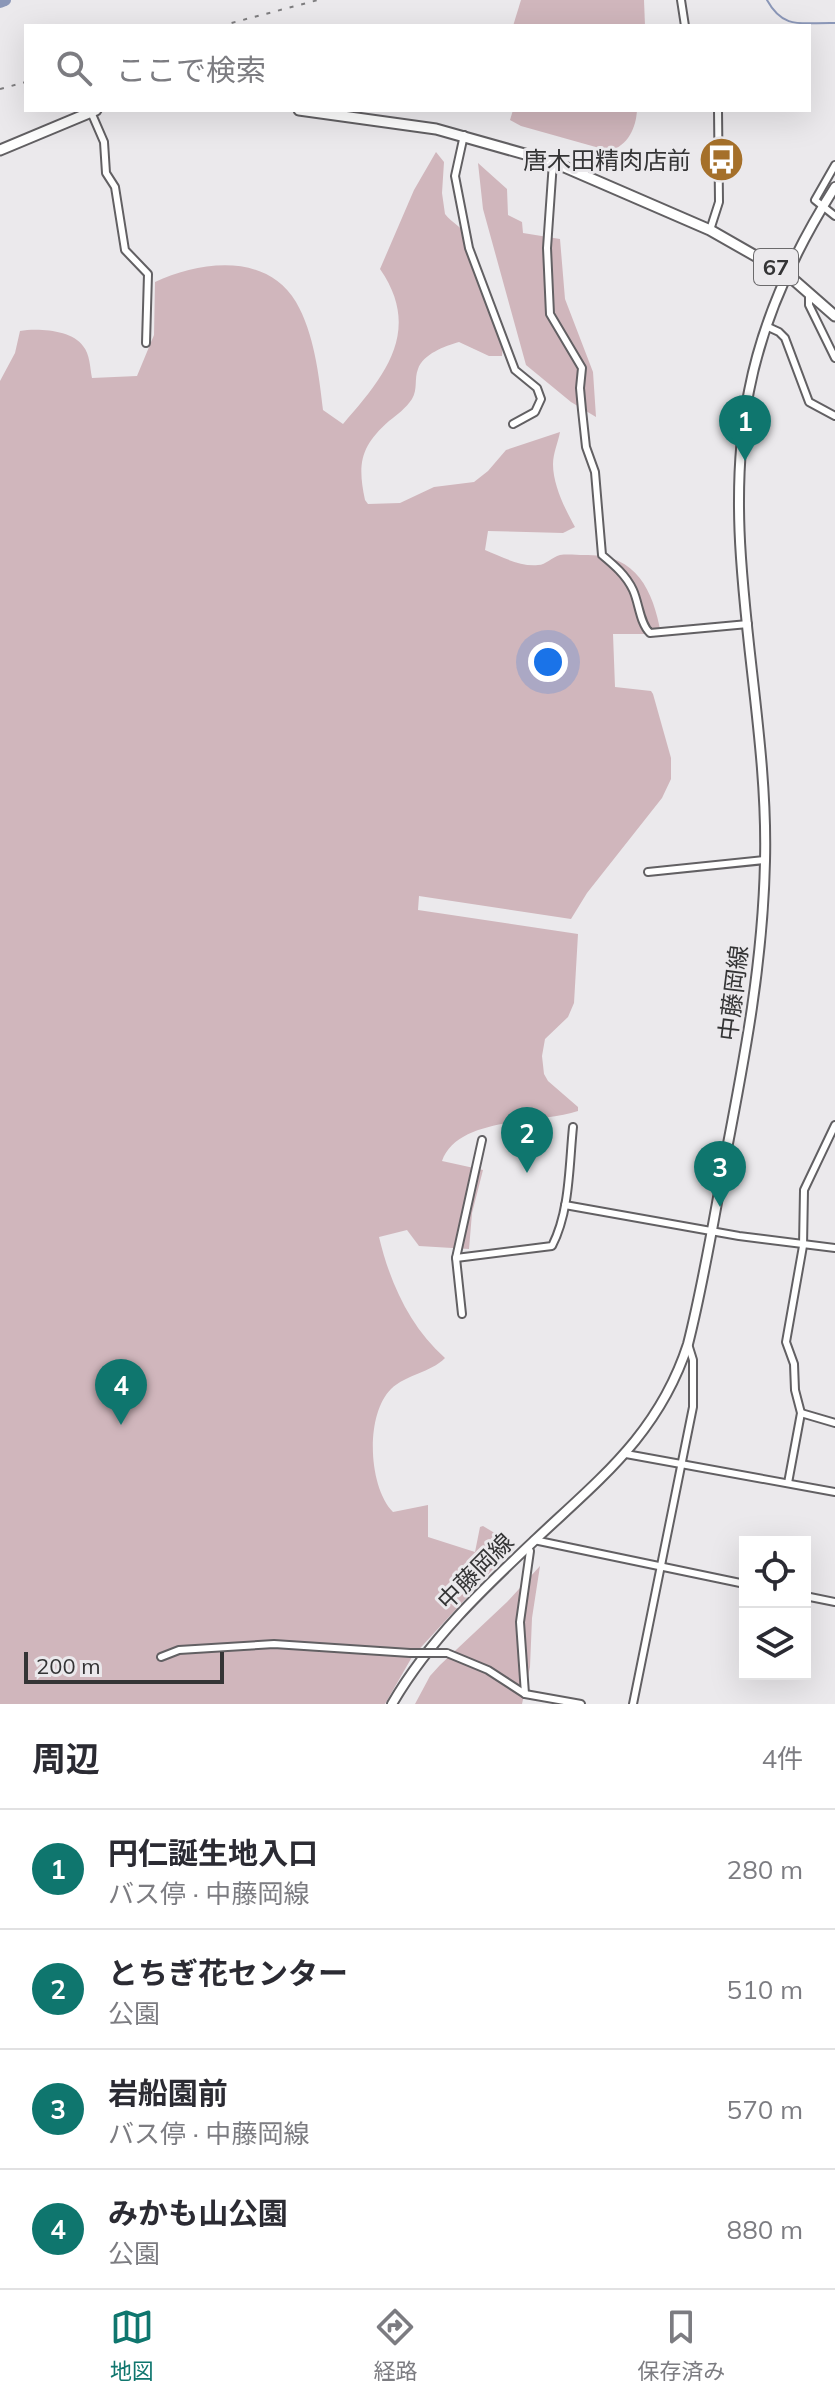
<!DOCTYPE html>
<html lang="ja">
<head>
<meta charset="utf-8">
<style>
	:root { --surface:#fff; --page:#f7f7f7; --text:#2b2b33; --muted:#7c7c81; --line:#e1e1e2; --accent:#0f766e }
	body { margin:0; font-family:Mulish,"Noto Sans JP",sans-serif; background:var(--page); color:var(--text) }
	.controls { position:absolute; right:24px; bottom:24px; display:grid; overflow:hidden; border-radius:0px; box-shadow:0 8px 32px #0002 }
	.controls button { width:72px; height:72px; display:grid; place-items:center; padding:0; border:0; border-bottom:2px solid var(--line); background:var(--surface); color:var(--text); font:40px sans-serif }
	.scale { position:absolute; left:24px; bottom:20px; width:200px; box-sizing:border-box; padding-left:8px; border:4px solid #343435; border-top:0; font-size:22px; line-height:28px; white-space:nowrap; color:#343435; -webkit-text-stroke:6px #ebe9ec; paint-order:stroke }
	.you { position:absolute; left:548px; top:662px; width:28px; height:28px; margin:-20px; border:6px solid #fff; border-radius:50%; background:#1a73e8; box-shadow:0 0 0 12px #1a73e833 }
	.badge { display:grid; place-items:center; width:52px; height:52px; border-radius:50%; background:var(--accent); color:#fff; font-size:26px; font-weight:700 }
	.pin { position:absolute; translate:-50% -66px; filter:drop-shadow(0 2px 4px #0008) }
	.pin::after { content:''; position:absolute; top:42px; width:28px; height:24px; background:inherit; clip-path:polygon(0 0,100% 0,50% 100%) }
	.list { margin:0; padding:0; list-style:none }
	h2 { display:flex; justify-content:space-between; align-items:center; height:104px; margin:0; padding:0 32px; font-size:34px }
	h2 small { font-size:26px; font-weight:400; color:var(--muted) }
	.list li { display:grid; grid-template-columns:52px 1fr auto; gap:24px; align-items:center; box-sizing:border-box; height:120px; padding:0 32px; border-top:2px solid var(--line) }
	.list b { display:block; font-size:30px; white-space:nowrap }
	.list p { margin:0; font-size:26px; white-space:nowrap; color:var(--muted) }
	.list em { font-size:26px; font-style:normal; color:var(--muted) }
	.icon { flex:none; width:44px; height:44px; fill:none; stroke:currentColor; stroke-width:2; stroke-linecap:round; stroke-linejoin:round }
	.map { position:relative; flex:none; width:835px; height:1704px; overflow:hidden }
	.search { position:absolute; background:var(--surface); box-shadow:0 8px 32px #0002; left:24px; right:24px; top:24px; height:88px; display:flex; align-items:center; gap:20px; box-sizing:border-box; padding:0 28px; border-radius:0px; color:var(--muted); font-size:30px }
	.sheet { height:584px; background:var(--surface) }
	nav { display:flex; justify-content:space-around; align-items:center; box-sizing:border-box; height:112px; border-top:2px solid var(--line); background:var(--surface); font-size:22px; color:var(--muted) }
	nav a { display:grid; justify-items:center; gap:4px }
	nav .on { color:var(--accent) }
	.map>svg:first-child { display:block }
	.green { fill:#d0b6bc }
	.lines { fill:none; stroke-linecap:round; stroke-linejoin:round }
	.stream { stroke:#8b97b8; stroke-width:2 }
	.river { stroke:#8b97b8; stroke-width:12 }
	.minor-casing { stroke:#626063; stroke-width:10 }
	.secondary-casing { stroke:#626063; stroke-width:12 }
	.primary-casing { stroke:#626063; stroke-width:13 }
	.minor { stroke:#fff; stroke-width:6 }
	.secondary { stroke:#fff; stroke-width:8 }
	.primary { stroke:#fff; stroke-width:9 }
	.rail { stroke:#7e7d7f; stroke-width:2; stroke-dasharray:4 8; stroke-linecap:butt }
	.minor-bridge-casing { stroke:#626063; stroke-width:10; stroke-linecap:butt }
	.minor-bridge { stroke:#fff; stroke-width:6 }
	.labels { text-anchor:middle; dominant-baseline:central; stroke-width:6; stroke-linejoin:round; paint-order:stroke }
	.shield { fill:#ebe9ec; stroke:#6b6a6c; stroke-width:2 }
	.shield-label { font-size:22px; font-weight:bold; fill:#343435 }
	.poi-label { font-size:24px; fill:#343435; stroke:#ebe9ec; text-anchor:end }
	.street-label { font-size:24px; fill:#343435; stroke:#ebe9ec }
</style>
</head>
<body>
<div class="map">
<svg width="835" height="1704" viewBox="0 0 835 1704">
	<rect width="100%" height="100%" fill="#ebe9ec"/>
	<g class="green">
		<path d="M 521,0 L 644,0 L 645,26 L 513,26 Z"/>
		<path d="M 513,110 L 637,110 C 636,128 628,145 610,151 L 521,126 L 510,120 Z"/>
		<path d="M 436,152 L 444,162 L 442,193 L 445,214 C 452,223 462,227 467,236 C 474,249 471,265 476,279 C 484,303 505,331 502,356 L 489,356 L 459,342 C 445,346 423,354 418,369 C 414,379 418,389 412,399 C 406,408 397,415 389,421 C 361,446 357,463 365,500 L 368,504 L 400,503 L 434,487 L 474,482 L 488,471 L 506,450 L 560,432 C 558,443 553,453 553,464 C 553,485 565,509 575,527 L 563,533 L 488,531 L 485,550 C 500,556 520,567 538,565 C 546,565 552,557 560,555 C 567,554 577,555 584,555 C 635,553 653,588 661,634 L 613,634 L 615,687 L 651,691 L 653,694 L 671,758 L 671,779 L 662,798 L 587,893 L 571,919 L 419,896 L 418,910 L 578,934 L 574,1003 L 568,1017 L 545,1039 L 542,1056 L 544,1074 L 548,1081 L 578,1107 L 578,1111 C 541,1124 458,1116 442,1161 L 483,1170 L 472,1213 L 469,1249 L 419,1246 L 407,1230 L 379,1237 C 390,1283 410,1327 445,1358 C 430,1373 407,1374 391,1389 C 365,1415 368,1486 393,1512 L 428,1505 L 428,1537 L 475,1552 L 480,1527 L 483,1526 L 508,1541 L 482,1563 L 493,1569 L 412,1657 L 385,1704 L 0,1704 L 0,381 L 15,353 L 20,331 C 38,328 72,330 83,346 C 90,354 90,368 92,378 L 137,376 L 154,335 L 155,282 C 200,261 266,252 296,302 C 314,333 319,375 323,410 L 343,424 C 384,377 423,331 380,269 L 414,190 Z"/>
		<path d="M 478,163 L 507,189 L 508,215 L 522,222 L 523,233 L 560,239 L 565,299 L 593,372 L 596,417 L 571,402 L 526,365 L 483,209 Z"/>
		<path d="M 540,1566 L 532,1618 L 530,1667 L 522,1704 L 415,1704 L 430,1676 L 440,1665 L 507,1602 Z"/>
	</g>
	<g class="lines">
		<path class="stream" d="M 767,0 C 784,31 803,22 835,23"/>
		<path class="river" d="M 0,2 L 5,0"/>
		<defs>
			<g id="minor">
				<path d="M 681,0 L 685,26"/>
				<path d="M 91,112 L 104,142 L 106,173 L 115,187 L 125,250 L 148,274 L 146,343"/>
				<path d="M 464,135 L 455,176 L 469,248 L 515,370 L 537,388 L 541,399 L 535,412 L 513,424"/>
				<path d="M 553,162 L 547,248 L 550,314 L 582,368 L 580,388 L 582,410 L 586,447 L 595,472 L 602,555 C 614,565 626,575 633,590 C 639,603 640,624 650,633 L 748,624"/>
				<path d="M 835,165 L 815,200 L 835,216"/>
				<path d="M 710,230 L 719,202 L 718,110"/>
				<path d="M 809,293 L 809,305 L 835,358"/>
				<path d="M 766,326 L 779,332 L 785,338 L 809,402 L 835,416"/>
				<path d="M 648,872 L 765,860"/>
				<path d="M 565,1205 L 739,1236 L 835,1248"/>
				<path d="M 456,1258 L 552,1246 C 570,1211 569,1166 573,1127"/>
				<path d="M 462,1314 L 456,1258 L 482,1140"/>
				<path d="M 801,1413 L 835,1423"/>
				<path d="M 626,1454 L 835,1492"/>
				<path d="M 788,1483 L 801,1413 L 795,1390 L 794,1364 L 786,1342 L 803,1246 L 804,1190 L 835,1125"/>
				<path d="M 534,1540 L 745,1584"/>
				<path d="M 805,1596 L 835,1602"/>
				<path d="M 447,1653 L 488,1670 L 525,1694 L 581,1704"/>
				<path d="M 161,1657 L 179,1650 L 274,1644 L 410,1653"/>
				<path d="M 525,1694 L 520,1622 L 530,1551 L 528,1547"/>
				<path d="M 633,1704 L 693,1407 L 693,1360 L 688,1344"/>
			</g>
			<path id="secondary" d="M 392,1704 C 429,1640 483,1589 536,1539 C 602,1477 659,1433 688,1344 C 704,1281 714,1217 726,1154 C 745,1056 763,961 765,861 C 769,706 718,545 749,391 C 763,318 795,250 835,187"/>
			<g id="primary">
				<path d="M 299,110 L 436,129 L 553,162 L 710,230 L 787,274 L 835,316"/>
				<path d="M 0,150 L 96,110"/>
			</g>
		</defs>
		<use href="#minor" class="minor-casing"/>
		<use href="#secondary" class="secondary-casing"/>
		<use href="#primary" class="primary-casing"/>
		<use href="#minor" class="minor"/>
		<use href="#secondary" class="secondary"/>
		<use href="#primary" class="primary"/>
		<g class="rail">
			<path d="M 220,26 L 318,0"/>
			<path d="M 0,89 L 26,82"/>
		</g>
		<defs>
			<path id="minor-bridge" d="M 410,1653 L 447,1653"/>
		</defs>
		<use href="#minor-bridge" class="minor-bridge-casing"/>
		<use href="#minor-bridge" class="minor-bridge"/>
	</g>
	<defs>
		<symbol id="bus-disc" viewBox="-11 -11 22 22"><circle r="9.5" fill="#a5702a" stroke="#ebe9ec"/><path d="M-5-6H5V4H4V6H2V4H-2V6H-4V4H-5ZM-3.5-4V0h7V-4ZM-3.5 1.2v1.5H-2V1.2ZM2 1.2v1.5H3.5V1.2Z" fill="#fff"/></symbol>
	</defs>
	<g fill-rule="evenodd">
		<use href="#bus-disc" x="696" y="134" width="51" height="51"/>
	</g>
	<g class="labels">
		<rect class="shield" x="754" y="249" width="44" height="36" rx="6"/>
		<g class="shield-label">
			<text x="776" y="267">67</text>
		</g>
		<g class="poi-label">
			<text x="691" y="160">唐木田精肉店前</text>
		</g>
		<g class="street-label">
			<text transform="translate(733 993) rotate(-83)">中藤岡線</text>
			<text transform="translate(475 1571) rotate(-45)">中藤岡線</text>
		</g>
	</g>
</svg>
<div class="controls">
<button><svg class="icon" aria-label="locate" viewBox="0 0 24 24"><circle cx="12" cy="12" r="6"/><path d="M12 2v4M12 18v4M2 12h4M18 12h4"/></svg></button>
<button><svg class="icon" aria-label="layers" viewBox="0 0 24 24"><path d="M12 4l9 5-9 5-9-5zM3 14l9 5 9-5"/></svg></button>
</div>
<div class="scale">200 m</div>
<div class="you"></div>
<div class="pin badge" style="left:745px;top:461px">1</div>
<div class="pin badge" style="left:527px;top:1173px">2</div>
<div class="pin badge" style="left:720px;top:1207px">3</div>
<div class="pin badge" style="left:121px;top:1425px">4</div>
<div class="search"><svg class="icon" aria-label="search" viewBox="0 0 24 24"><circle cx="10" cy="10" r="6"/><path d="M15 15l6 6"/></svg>ここで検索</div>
</div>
<section class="sheet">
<h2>周辺<small>4件</small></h2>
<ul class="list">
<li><span class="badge">1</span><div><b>円仁誕生地入口</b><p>バス停 · 中藤岡線</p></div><em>280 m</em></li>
<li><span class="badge">2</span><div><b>とちぎ花センター</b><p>公園</p></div><em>510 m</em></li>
<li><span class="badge">3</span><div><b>岩船園前</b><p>バス停 · 中藤岡線</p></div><em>570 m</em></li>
<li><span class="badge">4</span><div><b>みかも山公園</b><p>公園</p></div><em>880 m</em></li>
</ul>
</section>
<nav>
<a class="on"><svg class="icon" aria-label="map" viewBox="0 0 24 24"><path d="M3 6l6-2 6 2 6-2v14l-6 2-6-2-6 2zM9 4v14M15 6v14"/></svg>地図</a>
<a><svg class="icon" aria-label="directions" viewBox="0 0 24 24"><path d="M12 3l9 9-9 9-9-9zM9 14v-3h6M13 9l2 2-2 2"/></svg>経路</a>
<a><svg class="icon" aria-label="saved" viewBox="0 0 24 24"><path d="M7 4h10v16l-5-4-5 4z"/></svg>保存済み</a>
</nav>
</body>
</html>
